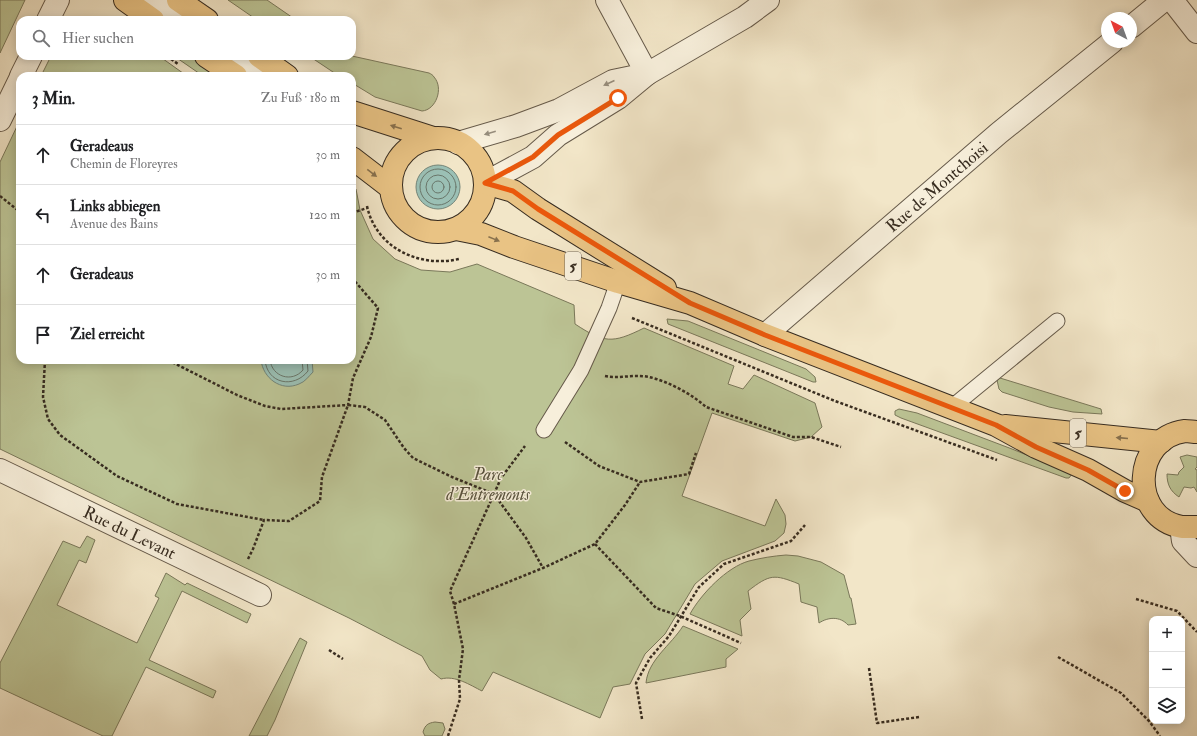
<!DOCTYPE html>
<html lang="de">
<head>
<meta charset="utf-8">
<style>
	:root { --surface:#fff; --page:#f6f6f6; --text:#202124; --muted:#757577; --line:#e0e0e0 }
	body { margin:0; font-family:"IM FELL Double Pica",serif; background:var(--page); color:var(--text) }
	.controls { position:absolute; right:12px; bottom:12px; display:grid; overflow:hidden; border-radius:8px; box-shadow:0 2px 10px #0003 }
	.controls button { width:36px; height:36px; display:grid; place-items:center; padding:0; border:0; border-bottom:1px solid var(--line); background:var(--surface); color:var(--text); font:20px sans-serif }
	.compass { position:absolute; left:1101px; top:12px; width:36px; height:36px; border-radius:50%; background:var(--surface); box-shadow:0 2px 10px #0003; rotate:319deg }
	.stop { position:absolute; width:12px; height:12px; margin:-9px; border:3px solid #ea580c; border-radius:50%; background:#fff }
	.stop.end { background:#ea580c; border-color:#fff; box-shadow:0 1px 4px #0008 }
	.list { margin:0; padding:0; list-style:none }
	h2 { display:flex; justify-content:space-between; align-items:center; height:52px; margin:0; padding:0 16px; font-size:17px }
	h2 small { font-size:13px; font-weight:400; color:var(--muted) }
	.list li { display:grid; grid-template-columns:26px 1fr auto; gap:12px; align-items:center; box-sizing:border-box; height:60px; padding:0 16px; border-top:1px solid var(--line) }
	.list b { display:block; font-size:15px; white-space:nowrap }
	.list p { margin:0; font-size:13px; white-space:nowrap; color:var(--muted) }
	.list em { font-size:13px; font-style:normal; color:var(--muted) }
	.icon { flex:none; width:22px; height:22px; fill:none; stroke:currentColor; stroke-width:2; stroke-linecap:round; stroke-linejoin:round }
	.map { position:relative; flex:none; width:1197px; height:736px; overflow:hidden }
	.search { position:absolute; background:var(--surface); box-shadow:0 2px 10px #0003; left:16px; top:16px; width:340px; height:44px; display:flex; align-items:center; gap:10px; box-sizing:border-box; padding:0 14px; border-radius:12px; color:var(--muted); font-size:15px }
	.panel { position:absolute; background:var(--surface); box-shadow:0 2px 10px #0003; left:16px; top:72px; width:340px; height:292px; border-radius:12px }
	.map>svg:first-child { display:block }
	.green { fill:#bcc495; stroke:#7a785a }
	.water { fill:#9bc0b5; stroke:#738579 }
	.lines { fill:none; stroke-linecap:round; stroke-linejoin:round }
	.shore { stroke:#69766a; stroke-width:1 }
	.lane-casing { stroke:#665a4a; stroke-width:17 }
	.street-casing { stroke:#665a4a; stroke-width:24 }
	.primary-casing { stroke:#372c20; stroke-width:24 }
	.path { stroke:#372c20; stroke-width:2.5; stroke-dasharray:3 2; stroke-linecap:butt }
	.lane { stroke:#f7efdb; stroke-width:15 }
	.street { stroke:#f7efdb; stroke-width:22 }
	.primary { stroke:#e9c384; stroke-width:22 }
	.oneway { fill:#978e7e }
	.oneway2 { fill:#87704d }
	.route { stroke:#ea580c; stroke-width:5 }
	.labels { text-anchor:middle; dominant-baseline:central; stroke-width:3; stroke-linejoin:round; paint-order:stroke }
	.shield { fill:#f7efdb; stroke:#716658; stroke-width:1 }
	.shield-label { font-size:16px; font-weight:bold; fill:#372c20 }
	.street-label { font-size:17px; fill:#372c20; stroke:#f7efdb }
	.park-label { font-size:17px; font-style:italic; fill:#58523d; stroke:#f7efdb }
</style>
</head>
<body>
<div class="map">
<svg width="1197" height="736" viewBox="0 0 1197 736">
	<rect width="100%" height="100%" fill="#f2e6c8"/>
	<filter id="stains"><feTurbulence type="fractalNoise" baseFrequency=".005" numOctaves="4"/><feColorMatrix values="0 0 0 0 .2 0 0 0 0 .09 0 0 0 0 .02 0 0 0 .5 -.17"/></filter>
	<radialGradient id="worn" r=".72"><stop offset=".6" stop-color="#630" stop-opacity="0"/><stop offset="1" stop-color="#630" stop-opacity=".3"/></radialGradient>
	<g class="green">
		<path d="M 0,0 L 25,0 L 0,53 Z"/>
		<path d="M 228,0 L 267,0 L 296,20 L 257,20 Z"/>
		<path d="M 51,56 L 159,56 L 187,76 L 41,76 Z"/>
		<path d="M 174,56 L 191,56 L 221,76 L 203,76 Z"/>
		<path d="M 309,56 L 352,56 L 429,73 C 431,74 433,75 434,77 C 444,88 436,110 422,111 L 375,97 L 352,83 L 352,76 L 339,76 Z"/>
		<path d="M 20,120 L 20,360 L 352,360 L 352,188 L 356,189 L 360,210 L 373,239 L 395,259 L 421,270 L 450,272 L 477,264 L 574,305 L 575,324 C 604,343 612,344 644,328 L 734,366 L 728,384 L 743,389 L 754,375 L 815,403 L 822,427 L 811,437 L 795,441 L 712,413 L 682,496 L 765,526 L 776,499 L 785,515 L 786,524 L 784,533 L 775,541 L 722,561 L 695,584 L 665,634 L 645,654 L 630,684 L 613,687 L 600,718 L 493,672 L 482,691 C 470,685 455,675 441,679 L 430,670 L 422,656 L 349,618 L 0,449 L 0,162 Z"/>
		<path d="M 667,319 L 688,321 L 806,369 L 815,377 L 816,382 L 813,382 L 668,324 Z"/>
		<path d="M 1000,378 L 1101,409 L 1102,414 L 1073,412 L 1049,407 L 1002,392 L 999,389 L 997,380 Z"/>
		<path d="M 899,409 L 917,413 L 1012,449 L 1066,471 L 1072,474 L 1069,478 L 1066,478 L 901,418 L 895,415 L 895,411 Z"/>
		<path d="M 1187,455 L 1197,457 L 1197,467 L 1195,469 L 1197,470 L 1197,492 L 1194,487 L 1191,488 L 1184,487 L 1179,497 C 1170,491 1167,484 1167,474 L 1178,475 L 1179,472 L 1184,467 L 1180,457 Z"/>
		<path d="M 87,536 L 95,540 L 86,563 L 79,560 L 57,605 L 137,643 L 159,598 L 155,596 L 166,573 L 185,585 L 187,583 L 251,614 L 247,623 L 182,591 L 149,660 L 216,691 L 213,698 L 146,667 L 112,736 L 103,736 L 0,688 L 0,663 L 63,541 L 80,548 Z"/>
		<path d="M 786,555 L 798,556 L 821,562 L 844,575 L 850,598 L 851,598 L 856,624 L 848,625 C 840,616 828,617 819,623 L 817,607 L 801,602 L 799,584 C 774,574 770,574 748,591 L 751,609 L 740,620 L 742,636 L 690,614 C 701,594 727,567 749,561 C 761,558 773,556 786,555 Z"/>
		<path d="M 683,626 L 738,649 L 726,659 L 726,667 L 646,683 C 648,660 671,645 683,626 Z"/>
		<path d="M 300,638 L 307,642 L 275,720 L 267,736 L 249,736 Z"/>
		<path d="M 435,722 L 443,723 L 445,729 L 442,736 L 425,736 L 423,732 C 425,725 428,723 435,722 Z"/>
	</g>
	<g class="water">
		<circle cx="438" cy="187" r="22"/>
		<path d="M 261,360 L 312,360 L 313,372 C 309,376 305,382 299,384 C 281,392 263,378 261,360 Z"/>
	</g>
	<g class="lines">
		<g class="shore">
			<circle cx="438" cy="187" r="18"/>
			<circle cx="438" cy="187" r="12"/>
			<circle cx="438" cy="187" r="6"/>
			<path d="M 265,360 C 267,384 294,389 308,371 L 307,360"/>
			<path d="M 270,360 C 272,377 292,383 303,370 L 302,360"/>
		</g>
		<defs>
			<g id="lane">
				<path d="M 951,408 L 1057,321"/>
				<path d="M 544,430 L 581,370 L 609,308 L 618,282"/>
			</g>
			<g id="street">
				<path d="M 153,0 L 182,20"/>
				<path d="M 607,0 L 647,74"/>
				<path d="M 1172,0 L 1197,32"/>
				<path d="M 48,20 L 58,0"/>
				<path d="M 1131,27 L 1164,0"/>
				<path d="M 234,56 L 258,72 L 273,66"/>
				<path d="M 21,76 L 31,56"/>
				<path d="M 0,120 L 20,79"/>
				<path d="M 458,143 L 516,126 L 559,110 L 613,81 L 642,75"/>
				<path d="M 485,183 L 533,157 L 558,135 L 618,98 L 647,74 L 745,17 L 768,0"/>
				<path id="s1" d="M 765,335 L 999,133 L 1112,42"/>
				<path id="s2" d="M 0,470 L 260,595"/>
				<path d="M 1181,527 L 1183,541 L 1197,556"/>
			</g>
			<g id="primary">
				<path d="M 125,0 L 153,20"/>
				<path d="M 178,0 L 207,20"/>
				<path d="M 206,56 L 236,76"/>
				<path d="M 259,56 L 287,76"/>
				<path d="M 352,112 L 433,138"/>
				<circle cx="438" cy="185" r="47"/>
				<path d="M 352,158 L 391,188"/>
				<path d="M 485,183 L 513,191 L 538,209 L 665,288"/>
				<path d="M 456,229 L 481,234 L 514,247 L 618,282 L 690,303 L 765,335 L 996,425 L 1036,447 L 1088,470 L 1125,491 L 1148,501"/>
				<path d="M 1005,426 L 1161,442"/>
				<path d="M 1197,432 C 1193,432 1189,431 1185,431 C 1132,438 1129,518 1182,527 C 1186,527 1192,527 1197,527"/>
			</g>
		</defs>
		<use href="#lane" class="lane-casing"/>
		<use href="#street" class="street-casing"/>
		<use href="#primary" class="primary-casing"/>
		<g class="path">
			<path d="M 167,56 L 178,64"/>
			<path d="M 0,196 L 20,212"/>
			<path d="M 367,206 C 376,248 419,268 459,259"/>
			<path d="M 352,213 L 367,208"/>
			<path d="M 632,318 L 835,401 L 997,460"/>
			<path d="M 45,360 L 43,397 L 48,419 L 60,435 L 117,476 L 177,504 L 264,520"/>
			<path d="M 168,360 L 237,395 L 265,406 L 281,409 L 348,405 L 353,378 L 371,337 L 378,308 L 352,278"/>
			<path d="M 605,376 C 619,379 634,374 649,377 C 667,381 692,394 706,407 L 793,437 L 811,437 L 841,447"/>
			<path d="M 565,442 L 599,466 L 640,482 L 689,474 L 696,453"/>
			<path d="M 595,544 L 656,608 L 680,616 L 741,643"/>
			<path d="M 248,559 L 253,549 L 264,520 L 289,521 L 320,501 L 322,477 L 348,405 L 365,407 L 385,420 L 404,448 L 413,458 L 452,477 L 494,494 L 526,538 L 543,568"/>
			<path d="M 1136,599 L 1177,611 L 1197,632"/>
			<path d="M 454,604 L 450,591 L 494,494 L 501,478 L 525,446"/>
			<path d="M 329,650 L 343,659"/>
			<path d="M 1058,657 L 1121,693 L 1149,721 L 1160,736"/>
			<path d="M 869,668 L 877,723 L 919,717"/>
			<path d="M 642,719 L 636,683 L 650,658 L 669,636 L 699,587 L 724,564 L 791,541 L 805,525"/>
			<path d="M 448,736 L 460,699 L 459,680 L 463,649 L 454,604 L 543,568 L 595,544 L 625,505 L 640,482"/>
		</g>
		<use href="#lane" class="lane"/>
		<use href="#street" class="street"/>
		<use href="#primary" class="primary"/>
	</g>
	<defs><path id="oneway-solid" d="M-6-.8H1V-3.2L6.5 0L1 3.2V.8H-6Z"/></defs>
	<g class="oneway">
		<use href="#oneway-solid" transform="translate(609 83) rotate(156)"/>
		<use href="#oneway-solid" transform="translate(490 133) rotate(164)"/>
	</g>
	<g class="oneway2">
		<use href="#oneway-solid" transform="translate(396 127) rotate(-163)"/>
		<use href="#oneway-solid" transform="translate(372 173) rotate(38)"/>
		<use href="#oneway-solid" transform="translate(494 239) rotate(22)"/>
		<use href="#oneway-solid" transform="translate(1122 438) rotate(-175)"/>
	</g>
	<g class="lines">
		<path class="route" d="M 618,98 L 558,135 L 533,157 L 485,183 L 513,191 L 538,209 L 690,303 L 765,335 L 996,425 L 1036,447 L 1088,470 L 1125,491"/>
	</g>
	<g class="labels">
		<g class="shield">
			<rect x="565" y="252" width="16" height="28" rx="3"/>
			<rect x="1070" y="419" width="16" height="28" rx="3"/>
		</g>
		<g class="shield-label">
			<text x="573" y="266">5</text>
			<text x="1078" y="433">5</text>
		</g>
		<g class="street-label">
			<text stroke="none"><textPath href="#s1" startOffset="227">Rue de Montchoisi</textPath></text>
			<text stroke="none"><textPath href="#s2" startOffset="144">Rue du Levant</textPath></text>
		</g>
		<g class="park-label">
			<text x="488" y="474">Parc<tspan x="488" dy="20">d’Entremonts</tspan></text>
		</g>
	</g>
	<rect width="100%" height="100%" filter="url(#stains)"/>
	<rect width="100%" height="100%" fill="url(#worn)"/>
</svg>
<div class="controls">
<button>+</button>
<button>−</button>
<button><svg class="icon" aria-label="layers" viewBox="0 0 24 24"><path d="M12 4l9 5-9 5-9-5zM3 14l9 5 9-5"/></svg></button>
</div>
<svg class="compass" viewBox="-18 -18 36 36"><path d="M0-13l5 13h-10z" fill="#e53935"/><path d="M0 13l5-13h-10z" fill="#757577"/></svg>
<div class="stop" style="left:618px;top:98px"></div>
<div class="stop end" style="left:1125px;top:491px"></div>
<div class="search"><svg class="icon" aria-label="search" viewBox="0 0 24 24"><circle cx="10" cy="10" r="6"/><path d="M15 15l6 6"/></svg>Hier suchen</div>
<section class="panel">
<h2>3 Min.<small>Zu Fuß · 180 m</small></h2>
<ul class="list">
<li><svg class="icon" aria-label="ahead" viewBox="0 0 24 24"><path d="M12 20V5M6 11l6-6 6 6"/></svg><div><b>Geradeaus</b><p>Chemin de Floreyres</p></div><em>30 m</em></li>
<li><svg class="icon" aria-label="left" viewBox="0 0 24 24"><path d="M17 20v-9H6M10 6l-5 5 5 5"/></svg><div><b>Links abbiegen</b><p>Avenue des Bains</p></div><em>120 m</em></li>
<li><svg class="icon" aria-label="ahead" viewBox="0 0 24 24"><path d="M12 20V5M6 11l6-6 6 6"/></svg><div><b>Geradeaus</b></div><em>30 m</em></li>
<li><svg class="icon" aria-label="arrive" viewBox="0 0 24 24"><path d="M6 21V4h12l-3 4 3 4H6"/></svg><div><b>Ziel erreicht</b></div></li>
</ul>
</section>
</div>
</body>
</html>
